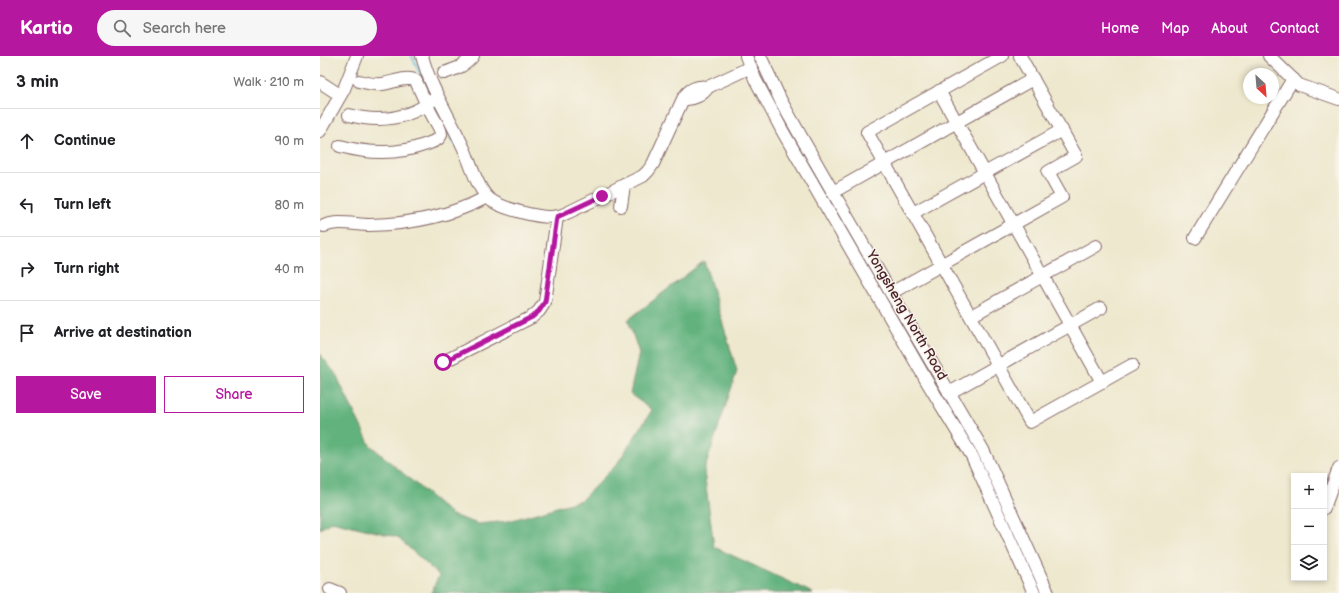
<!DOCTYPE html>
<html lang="en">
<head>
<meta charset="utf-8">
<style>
	:root { --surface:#fff; --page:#f6f6f6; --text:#202124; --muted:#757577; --line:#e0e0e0; --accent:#b5179e }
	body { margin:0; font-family:"Balsamiq Sans",sans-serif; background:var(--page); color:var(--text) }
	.controls { position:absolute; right:12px; bottom:12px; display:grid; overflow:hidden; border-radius:0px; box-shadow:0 2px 6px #0003 }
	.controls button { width:36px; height:36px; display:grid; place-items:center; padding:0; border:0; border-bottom:1px solid var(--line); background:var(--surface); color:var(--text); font:20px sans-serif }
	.compass { position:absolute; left:923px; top:12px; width:36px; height:36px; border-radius:50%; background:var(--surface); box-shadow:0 2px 6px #0003; rotate:154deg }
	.stop { position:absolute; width:12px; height:12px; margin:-9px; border:3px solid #b5179e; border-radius:50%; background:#fff }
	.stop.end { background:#b5179e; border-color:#fff; box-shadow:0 1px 4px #0008 }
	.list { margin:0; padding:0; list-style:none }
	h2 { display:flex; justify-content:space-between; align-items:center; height:52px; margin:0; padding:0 16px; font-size:17px }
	h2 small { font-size:13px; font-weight:400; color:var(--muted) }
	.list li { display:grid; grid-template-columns:26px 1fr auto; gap:12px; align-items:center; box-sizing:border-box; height:64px; padding:0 16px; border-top:1px solid var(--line) }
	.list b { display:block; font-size:15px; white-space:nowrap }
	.list em { font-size:13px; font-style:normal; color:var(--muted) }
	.actions { display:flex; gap:8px; padding:12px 16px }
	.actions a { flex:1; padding:9px 0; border:1px solid var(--accent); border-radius:0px; text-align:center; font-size:14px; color:var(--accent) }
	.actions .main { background:var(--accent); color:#fff }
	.icon { flex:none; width:22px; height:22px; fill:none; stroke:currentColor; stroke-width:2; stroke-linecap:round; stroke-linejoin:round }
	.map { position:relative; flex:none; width:1019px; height:537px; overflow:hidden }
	header { display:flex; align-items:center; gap:24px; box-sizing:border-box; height:56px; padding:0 20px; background:var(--accent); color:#fff }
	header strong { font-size:19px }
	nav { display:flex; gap:22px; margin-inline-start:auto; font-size:14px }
	.search { width:280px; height:36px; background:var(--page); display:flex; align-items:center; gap:10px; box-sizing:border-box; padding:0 14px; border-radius:22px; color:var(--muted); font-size:15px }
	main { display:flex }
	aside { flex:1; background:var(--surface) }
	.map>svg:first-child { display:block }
	.forest { fill:#62b27e; stroke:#566854 }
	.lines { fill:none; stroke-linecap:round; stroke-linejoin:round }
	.stream { stroke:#65bce2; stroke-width:2.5 }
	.minor-casing { stroke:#836564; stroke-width:14 }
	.minor { stroke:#fff; stroke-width:12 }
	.route { stroke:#b5179e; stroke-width:5 }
	.labels { text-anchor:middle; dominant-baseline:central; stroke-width:3; stroke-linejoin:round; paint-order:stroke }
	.street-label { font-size:14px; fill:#4a1f2b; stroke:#f7f3e8 }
</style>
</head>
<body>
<header>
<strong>Kartio</strong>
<div class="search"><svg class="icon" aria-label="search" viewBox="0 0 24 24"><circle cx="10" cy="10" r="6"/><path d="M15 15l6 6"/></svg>Search here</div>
<nav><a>Home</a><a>Map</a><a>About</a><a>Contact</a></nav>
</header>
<main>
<aside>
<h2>3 min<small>Walk · 210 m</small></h2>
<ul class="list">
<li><svg class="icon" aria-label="ahead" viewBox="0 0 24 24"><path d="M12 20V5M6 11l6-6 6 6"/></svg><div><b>Continue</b></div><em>90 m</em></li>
<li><svg class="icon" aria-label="left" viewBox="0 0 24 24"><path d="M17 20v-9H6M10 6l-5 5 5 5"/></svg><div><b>Turn left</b></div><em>80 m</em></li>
<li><svg class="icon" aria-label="right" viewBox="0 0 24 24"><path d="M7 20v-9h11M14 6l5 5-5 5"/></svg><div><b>Turn right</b></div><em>40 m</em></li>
<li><svg class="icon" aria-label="arrive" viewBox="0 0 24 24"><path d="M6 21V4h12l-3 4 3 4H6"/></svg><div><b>Arrive at destination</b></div></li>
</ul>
<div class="actions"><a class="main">Save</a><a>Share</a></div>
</aside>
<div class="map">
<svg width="1019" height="537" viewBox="0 0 1019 537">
	<rect width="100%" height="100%" fill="#f7f3e8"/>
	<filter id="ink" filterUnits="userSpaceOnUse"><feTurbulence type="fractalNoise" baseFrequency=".025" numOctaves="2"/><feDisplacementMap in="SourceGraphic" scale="8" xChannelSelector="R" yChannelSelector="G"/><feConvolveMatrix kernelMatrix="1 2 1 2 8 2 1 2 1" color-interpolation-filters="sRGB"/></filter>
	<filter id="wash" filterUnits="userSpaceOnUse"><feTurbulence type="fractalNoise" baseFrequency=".012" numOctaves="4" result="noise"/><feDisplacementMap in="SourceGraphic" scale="16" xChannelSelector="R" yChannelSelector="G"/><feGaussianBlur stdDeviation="0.9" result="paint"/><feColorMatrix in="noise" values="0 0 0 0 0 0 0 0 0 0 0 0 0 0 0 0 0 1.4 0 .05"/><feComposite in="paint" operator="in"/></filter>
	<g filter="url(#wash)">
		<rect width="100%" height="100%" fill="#eee8ce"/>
		<path class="forest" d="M 384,205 L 417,315 L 384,415 L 394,491 L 493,537 L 111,537 L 119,519 L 77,481 L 12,465 L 0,473 L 0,298 L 15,317 L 50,389 L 132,459 L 158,468 L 189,465 L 261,444 L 297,408 L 332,354 L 310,338 L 319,297 L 308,264 Z"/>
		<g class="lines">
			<g class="stream">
				<path d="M 92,0 L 110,39"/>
				<path d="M 116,52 L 136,89"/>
			</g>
		</g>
	</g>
	<g filter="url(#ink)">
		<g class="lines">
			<defs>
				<g id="minor">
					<path d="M 102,0 C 111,34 131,63 145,95 C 151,109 157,131 168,142 C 179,152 223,164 238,160 C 242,160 246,157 249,156 L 323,120 L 328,115 L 333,108 L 363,43 C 368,33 378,29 388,31 C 383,39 373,44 363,43"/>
					<path d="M 426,0 L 435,23 L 463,76 L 609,329 L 652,400 L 714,537"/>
					<path d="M 440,0 L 461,45 L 483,84 L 571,237 L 663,394 L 728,537"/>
					<path d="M 682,0 L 547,76 L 710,366 L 812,309"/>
					<path d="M 949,0 L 979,29 L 1019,43"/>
					<path d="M 124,17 C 136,13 145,10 153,0"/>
					<path d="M 0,26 L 20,39"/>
					<path d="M 388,31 L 431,11"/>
					<path d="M 619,35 L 782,326"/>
					<path d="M 29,59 C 59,67 88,63 113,44"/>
					<path d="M 0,75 L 24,33 L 37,0"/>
					<path d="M 20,90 C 49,98 78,99 107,88 C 112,86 120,84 121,78 C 121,74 118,70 116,66 C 108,53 102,39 96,25 C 87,19 72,27 62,28 C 54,29 47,27 39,25"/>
					<path d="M 513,136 L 713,23"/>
					<path d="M 301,150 L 304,129"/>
					<path d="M 593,157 L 742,74"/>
					<path d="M 4,170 C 18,164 35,169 50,169 C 91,168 131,160 167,141"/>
					<path d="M 875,182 L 973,23"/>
					<path d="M 571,237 L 742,141 L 728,116 L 756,100 L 700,0"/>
					<path d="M 651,260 L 776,190"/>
					<path d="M 123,306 L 212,261 L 219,255 L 225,246 L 237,161"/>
					<path d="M 629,337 L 781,252"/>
					<path d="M 1004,452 L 1019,412"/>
					<path d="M 10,533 L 20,537"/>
				</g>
			</defs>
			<use href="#minor" class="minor-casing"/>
			<use href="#minor" class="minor"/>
		</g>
	</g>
	<g class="lines" filter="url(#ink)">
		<path class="route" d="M 123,306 L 212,261 L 219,255 L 225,246 L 237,161 L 282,140"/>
	</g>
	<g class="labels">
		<g class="street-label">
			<text transform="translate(587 259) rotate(60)">Yongsheng North Road</text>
		</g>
	</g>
</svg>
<div class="controls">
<button>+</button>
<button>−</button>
<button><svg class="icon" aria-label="layers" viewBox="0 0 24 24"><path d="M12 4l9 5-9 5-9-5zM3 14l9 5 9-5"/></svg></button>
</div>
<svg class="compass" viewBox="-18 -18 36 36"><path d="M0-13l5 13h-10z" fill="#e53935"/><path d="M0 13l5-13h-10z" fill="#757577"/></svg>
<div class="stop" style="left:123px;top:306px"></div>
<div class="stop end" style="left:282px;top:140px"></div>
</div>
</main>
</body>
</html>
